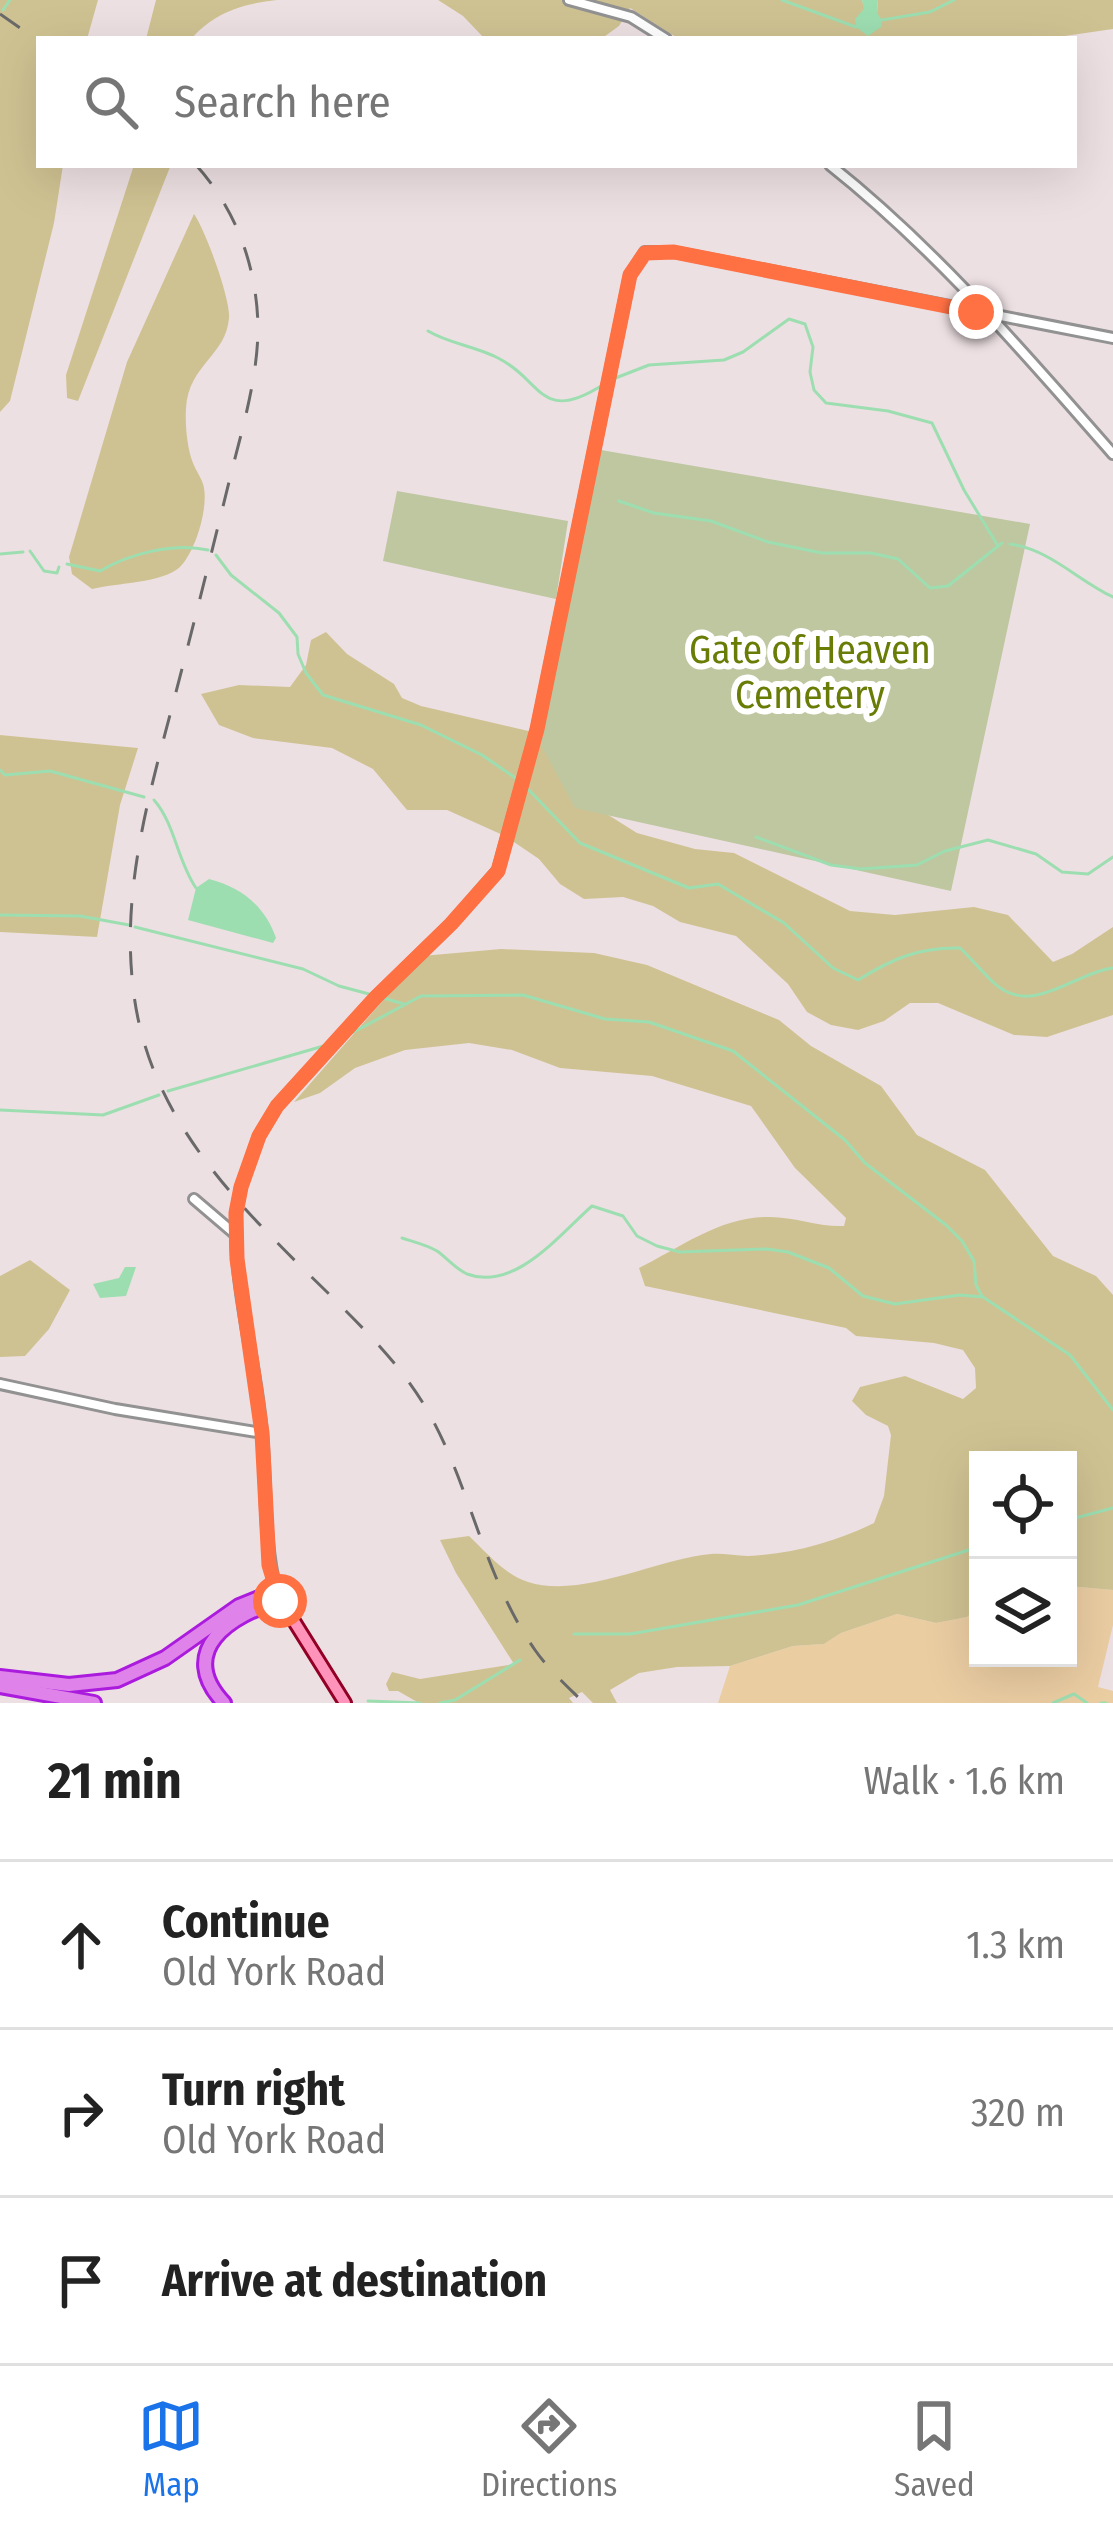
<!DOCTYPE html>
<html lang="en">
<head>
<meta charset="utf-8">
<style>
	:root { --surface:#fff; --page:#f6f6f6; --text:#222; --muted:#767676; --line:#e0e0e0; --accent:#1a73e8 }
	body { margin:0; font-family:"Fira Sans Condensed",sans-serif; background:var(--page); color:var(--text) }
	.controls { position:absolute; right:36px; bottom:36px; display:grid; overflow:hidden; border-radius:0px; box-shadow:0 12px 48px #0002 }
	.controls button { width:108px; height:108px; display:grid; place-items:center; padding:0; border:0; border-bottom:3px solid var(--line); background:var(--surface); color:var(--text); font:60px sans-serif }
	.stop { position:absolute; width:36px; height:36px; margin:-27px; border:9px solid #ff7043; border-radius:50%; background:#fff }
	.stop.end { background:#ff7043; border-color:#fff; box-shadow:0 3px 12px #0008 }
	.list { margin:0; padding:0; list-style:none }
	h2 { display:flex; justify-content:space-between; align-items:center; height:156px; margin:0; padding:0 48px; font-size:51px }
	h2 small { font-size:39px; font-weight:400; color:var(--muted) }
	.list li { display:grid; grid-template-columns:78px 1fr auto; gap:36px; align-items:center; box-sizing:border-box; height:168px; padding:0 48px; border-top:3px solid var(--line) }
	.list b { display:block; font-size:45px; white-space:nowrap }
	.list p { margin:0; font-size:39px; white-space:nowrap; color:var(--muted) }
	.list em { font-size:39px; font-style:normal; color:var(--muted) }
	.icon { flex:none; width:66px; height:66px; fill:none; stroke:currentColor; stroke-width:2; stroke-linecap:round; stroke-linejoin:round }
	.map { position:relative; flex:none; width:1113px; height:1703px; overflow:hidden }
	.search { position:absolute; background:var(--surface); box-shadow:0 12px 48px #0002; left:36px; right:36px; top:36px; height:132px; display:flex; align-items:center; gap:30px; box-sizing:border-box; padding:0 42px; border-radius:0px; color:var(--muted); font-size:45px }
	.sheet { height:660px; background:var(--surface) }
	nav { display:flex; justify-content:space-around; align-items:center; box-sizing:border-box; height:168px; border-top:3px solid var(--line); background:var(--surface); font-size:33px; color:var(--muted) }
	nav a { display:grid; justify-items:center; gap:6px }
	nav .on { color:var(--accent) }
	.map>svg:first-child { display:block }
	.grass { fill:#ebcda2 }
	.forest { fill:#cfc292 }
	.cemetery { fill:#bec7a0 }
	.water { fill:#9ddeb1 }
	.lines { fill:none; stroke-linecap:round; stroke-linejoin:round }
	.stream { stroke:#9ddeb1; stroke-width:3 }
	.minor-casing { stroke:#929292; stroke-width:14 }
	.major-casing { stroke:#920025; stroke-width:16 }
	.highway-casing { stroke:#aa1bdd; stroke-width:18 }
	.minor { stroke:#fff; stroke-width:8 }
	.major { stroke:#ff93b9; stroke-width:10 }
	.highway { stroke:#df82ea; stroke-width:12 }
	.rail { stroke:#696969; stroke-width:3; stroke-dasharray:24 24; stroke-linecap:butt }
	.minor-bridge-casing { stroke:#929292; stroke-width:14; stroke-linecap:butt }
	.minor-bridge { stroke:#fff; stroke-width:8 }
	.route { stroke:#ff7043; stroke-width:15 }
	.labels { text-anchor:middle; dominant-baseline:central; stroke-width:12; stroke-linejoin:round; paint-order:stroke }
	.park-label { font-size:39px; fill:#697c06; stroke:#fff }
</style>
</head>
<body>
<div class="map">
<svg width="1113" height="1703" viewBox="0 0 1113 1703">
	<rect width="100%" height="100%" fill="#ede0e3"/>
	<path class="grass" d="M 1068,1586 L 1113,1590 L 1113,1625 L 1098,1687 L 1113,1691 L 1113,1703 L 718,1703 L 730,1666 L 793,1646 L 824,1644 L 841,1633 L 897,1614 L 936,1623 L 967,1617 L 978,1608 L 978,1658 L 1068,1658 Z"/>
	<g class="forest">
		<path d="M 0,0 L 98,0 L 87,39 L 39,39 L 39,165 L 63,165 L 54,223 L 10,401 L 0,412 Z"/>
		<path d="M 156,0 L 277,0 C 242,4 215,12 191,39 L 146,39 Z"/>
		<path d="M 438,0 L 862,0 L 865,9 L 877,13 L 878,0 L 1113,0 L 1113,29 L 1044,39 L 679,39 L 630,8 L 619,26 L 601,39 L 485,39 L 463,16 Z"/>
		<path d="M 134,165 L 170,167 L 78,401 L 67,398 L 66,375 Z"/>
		<path d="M 194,214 C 205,229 231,300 229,318 C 226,356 189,364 186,408 C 185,424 187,448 193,463 C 196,471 203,480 204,488 C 208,510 195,552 180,567 C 163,583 116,583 92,589 L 72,574 L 69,557 L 127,362 Z"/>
		<path d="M 326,632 L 347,654 L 394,684 L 402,698 L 421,706 L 537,733 L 578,796 L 637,833 L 695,849 L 734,853 L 850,911 L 895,915 L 974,907 L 1008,915 L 1053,962 L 1072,954 L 1113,927 L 1113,1015 L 1047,1037 L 1014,1035 L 938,1003 L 910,1003 L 884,1021 L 858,1030 L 831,1025 L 807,1012 L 788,984 L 736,936 L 680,922 L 653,906 L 623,897 L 584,899 L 560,884 L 539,859 L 505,836 L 447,810 L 407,810 L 373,769 L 332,748 L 253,738 L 219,725 L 201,694 L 239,685 L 290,687 L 306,665 L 311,640 Z"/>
		<path d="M 0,735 L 138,748 L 120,805 L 97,937 L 0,932 Z"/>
		<path d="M 501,949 L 594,953 L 647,965 L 779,1020 L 811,1046 L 881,1086 L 917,1135 L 985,1170 L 1053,1256 L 1096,1276 L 1113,1295 L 1113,1590 L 1068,1586 L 1068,1460 L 978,1460 L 978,1608 L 967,1617 L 936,1623 L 897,1614 L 841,1633 L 824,1644 L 793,1646 L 730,1666 L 677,1667 L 639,1673 L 610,1690 L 617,1703 L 593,1703 L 582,1692 L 569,1698 L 573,1703 L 419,1703 L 398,1691 L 389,1691 L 386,1684 L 392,1672 L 420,1679 L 514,1664 L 456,1573 L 440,1540 L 469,1536 C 486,1552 505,1575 528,1582 C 582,1599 656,1559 711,1554 C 723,1553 736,1556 748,1556 C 793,1554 835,1542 874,1523 L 884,1496 L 891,1435 L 888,1426 L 866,1415 L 852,1401 L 860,1387 L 905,1376 L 963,1399 L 976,1388 L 975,1368 L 963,1350 L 934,1343 L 856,1336 L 846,1328 L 645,1286 L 639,1268 C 679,1248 723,1215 770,1217 C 795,1217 818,1227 844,1226 L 846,1218 L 795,1168 L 751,1106 L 652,1076 L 560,1068 L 512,1050 L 469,1043 L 405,1050 L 355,1068 L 320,1093 L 294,1102 L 422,956 Z"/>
		<path d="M 30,1260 L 70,1290 L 49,1329 L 25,1356 L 0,1357 L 0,1276 Z"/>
	</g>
	<g class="cemetery">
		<path d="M 601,450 L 1030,524 L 951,891 L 575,808 L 540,743 Z"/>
		<path d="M 397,491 L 568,521 L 556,599 L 383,561 Z"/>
	</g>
	<g class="water">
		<path d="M 862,0 L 878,0 L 877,13 L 882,20 L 881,27 L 868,36 L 856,27 L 855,19 L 864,9 Z"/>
		<path d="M 209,879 C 241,887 265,906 276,938 L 273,943 L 188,920 L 196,888 Z"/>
		<path d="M 125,1267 L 136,1267 L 126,1296 L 100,1298 L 93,1284 L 119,1278 Z"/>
	</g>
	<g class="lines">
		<g class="stream">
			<path d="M 782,0 L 856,27"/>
			<path d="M 3,10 L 10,0"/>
			<path d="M 882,20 L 930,12 L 954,0"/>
			<path d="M 428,331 C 450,344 475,346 498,358 C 542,380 540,424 601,386"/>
			<path d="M 613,379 L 649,365 L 724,360 L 743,352 L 789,319 L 805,324 L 813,347 L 810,372 L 814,390 L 826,403 L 888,411 L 932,423 L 964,490 L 998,546"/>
			<path d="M 619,501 L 654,513 L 711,521 L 768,542 L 822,553 L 871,553 L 898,559 L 930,588 L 948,586 L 1002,543"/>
			<path d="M 1010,544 C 1051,550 1077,580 1113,597"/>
			<path d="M 30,551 L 44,571 L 57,573 L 59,567"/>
			<path d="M 0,554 L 23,552"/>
			<path d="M 216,555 L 231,575 L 279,613 L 297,637 L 298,654 L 306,673 L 323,695 L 421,725 L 482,755 L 517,779"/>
			<path d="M 67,564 L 100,571 C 129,554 174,542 208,550"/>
			<path d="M 0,770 L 5,775 L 50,771 L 144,797"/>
			<path d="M 528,789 L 580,843 L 689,888 L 718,884 L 784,923 L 833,968 L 858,980 C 892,959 919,947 960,948 C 972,959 982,972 994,983 C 1032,1018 1073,973 1113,968"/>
			<path d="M 154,800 C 175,824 177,860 196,888"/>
			<path d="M 756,837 L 831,865 L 861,869 L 917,865 L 945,851 L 988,840 L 1036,854 L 1062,872 L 1088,874 L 1113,857"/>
			<path d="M 0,915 L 80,916 L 129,925"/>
			<path d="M 135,927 L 303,969 L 339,986 L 369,994"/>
			<path d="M 383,998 L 404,1004"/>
			<path d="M 348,1035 L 421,996 L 523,995 L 605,1019 L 649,1022 L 733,1051 L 845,1140 L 865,1163 L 946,1225 L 962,1241 L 974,1261 L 976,1285 L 982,1296"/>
			<path d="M 168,1091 L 327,1045"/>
			<path d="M 0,1110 L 103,1115 L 159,1095"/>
			<path d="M 402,1238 C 414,1242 427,1245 437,1251 C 447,1258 456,1269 467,1274 C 515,1292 560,1234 592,1206 L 623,1216 L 637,1236 L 657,1246 L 680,1252 L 767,1249 L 788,1252 L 829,1268 L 863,1296 L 895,1304 L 960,1295 L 983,1297 L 1070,1355 L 1113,1410"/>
			<path d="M 1068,1520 L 1113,1508"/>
			<path d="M 574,1634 L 630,1634 L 798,1605 L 978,1547"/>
			<path d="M 368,1701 L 420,1703"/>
			<path d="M 440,1703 L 455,1700 L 520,1660"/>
			<path d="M 1053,1703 L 1074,1694 L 1087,1703"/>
			<path d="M 1101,1703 L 1106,1703"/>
		</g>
		<defs>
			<g id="minor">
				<path d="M 569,0 L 631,17 L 666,39"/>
				<path d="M 830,165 C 937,250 1023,352 1113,454"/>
				<path d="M 241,1187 L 259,1136 L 277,1106 L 376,997 L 451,924 L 498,870 L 537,729 L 630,275 L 645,252 L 674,252 L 1113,338"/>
				<path d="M 194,1199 L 235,1234"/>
				<path d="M 236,1213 C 233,1286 256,1360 262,1433 C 267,1486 263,1538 276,1590"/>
				<path d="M 0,1384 L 115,1409 L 262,1433"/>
			</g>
			<path id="major" d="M 277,1594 L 345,1703"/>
			<g id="highway">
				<path d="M 0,1677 L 69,1685 L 117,1680 L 165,1658 L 239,1606 L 276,1591"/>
				<path d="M 0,1686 L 94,1703"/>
				<path d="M 224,1703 C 175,1651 231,1614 280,1601"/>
			</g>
		</defs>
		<use href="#minor" class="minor-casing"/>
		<use href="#major" class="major-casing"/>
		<use href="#highway" class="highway-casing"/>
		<use href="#minor" class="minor"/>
		<use href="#major" class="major"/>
		<use href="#highway" class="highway"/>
		<g class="rail">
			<path d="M 0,14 L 39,41"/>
			<path d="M 196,165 C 237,210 258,270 258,331 C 257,382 241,433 229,482 C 210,559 191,635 171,711 C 147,802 122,892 133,987 C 147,1118 239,1206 328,1293 C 362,1327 397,1361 423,1403 C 470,1480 482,1575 535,1650 C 549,1670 567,1686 584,1703"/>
		</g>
		<defs>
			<path id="minor-bridge" d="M 236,1213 L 241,1187"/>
		</defs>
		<use href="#minor-bridge" class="minor-bridge-casing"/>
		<use href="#minor-bridge" class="minor-bridge"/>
	</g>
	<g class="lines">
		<path class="route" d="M 280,1601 L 269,1565 L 262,1433 L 237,1259 L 236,1213 L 241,1187 L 259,1136 L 277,1106 L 376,997 L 451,924 L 498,871 L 537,729 L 630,275 L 645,253 L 674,252 L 976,312"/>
	</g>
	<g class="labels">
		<g class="park-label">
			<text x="810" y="650">Gate of Heaven<tspan x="810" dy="45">Cemetery</tspan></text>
		</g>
	</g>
</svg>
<div class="controls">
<button><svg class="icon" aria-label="locate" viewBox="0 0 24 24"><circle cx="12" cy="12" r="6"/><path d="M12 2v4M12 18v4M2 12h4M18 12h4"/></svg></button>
<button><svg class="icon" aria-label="layers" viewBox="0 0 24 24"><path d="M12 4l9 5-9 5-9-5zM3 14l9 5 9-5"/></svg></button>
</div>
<div class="stop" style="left:280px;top:1601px"></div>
<div class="stop end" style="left:976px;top:312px"></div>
<div class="search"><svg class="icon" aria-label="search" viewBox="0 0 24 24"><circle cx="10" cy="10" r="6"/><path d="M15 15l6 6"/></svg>Search here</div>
</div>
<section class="sheet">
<h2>21 min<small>Walk · 1.6 km</small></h2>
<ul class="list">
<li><svg class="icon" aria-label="ahead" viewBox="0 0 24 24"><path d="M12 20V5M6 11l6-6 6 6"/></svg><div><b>Continue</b><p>Old York Road</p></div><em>1.3 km</em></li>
<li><svg class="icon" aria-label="right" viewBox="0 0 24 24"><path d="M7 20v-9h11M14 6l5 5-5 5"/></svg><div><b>Turn right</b><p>Old York Road</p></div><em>320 m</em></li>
<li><svg class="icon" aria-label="arrive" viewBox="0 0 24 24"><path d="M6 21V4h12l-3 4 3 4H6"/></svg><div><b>Arrive at destination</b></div></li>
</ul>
</section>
<nav>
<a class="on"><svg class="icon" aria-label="map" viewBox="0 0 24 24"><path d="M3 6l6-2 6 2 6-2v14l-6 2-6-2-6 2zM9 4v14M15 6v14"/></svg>Map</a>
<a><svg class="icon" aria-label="directions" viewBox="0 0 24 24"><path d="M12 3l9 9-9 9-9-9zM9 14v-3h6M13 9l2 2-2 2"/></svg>Directions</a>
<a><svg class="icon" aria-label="saved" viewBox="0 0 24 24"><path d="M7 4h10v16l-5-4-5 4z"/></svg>Saved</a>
</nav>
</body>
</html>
